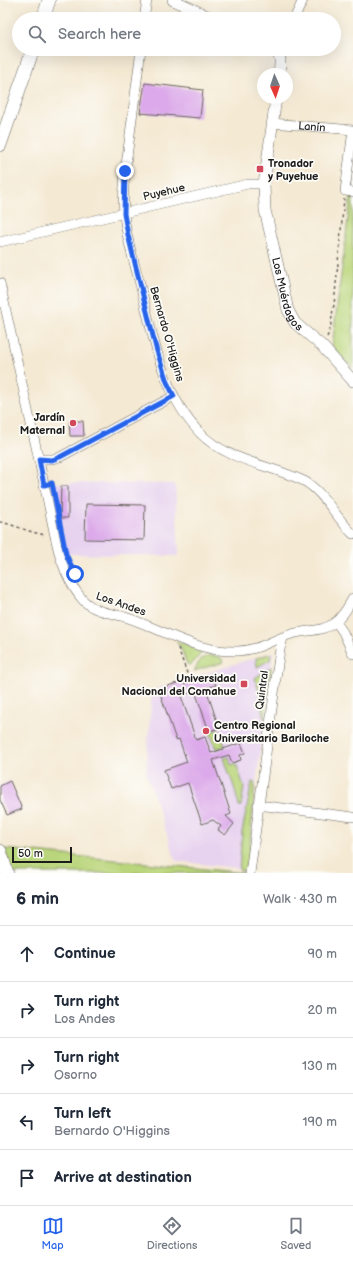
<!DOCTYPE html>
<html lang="en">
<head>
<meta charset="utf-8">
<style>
	:root { --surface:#fff; --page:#f2f2f3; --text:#1f2937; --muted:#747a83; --line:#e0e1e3; --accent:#2563eb }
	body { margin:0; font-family:"Balsamiq Sans",sans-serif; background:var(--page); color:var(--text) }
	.compass { position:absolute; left:257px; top:68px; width:36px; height:36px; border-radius:50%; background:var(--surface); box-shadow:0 4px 16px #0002; rotate:177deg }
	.scale { position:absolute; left:12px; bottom:10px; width:60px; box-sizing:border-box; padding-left:4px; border:2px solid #1c1c1c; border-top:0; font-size:11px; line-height:14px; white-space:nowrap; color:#1c1c1c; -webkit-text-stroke:3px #fdfcf7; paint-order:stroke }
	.stop { position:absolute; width:12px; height:12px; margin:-9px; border:3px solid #2563eb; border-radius:50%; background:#fff }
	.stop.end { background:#2563eb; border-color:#fff; box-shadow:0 1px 4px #0008 }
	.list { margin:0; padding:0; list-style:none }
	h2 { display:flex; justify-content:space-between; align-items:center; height:52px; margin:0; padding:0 16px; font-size:17px }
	h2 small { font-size:13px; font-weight:400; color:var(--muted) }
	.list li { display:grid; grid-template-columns:26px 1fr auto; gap:12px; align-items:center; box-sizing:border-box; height:56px; padding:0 16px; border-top:1px solid var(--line) }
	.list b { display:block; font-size:15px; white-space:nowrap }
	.list p { margin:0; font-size:13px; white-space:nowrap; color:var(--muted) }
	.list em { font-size:13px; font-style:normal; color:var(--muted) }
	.icon { flex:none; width:22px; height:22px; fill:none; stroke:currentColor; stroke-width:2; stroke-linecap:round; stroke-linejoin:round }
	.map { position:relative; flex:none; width:353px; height:873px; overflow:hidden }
	.search { position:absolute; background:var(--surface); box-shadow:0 4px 16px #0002; left:12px; right:12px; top:12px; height:44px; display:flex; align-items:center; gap:10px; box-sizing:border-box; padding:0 14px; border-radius:22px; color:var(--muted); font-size:15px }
	.sheet { height:332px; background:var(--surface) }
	nav { display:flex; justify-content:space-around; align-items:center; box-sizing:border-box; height:56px; border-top:1px solid var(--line); background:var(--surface); font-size:11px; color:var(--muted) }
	nav a { display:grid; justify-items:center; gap:2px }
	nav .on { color:var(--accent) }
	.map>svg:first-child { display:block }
	.built { fill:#e7d2ef }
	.green { fill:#bad67c; stroke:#6b794c }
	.building { fill:#dcaaea }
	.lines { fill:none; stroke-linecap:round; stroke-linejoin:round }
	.minor-casing { stroke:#68645c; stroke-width:10 }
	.tertiary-casing { stroke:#68645c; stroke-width:12 }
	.secondary-casing { stroke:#68645c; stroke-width:14 }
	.path { stroke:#68645c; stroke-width:1.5; stroke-dasharray:3 3; stroke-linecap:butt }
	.minor { stroke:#fff; stroke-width:9 }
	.tertiary { stroke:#fff; stroke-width:11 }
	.secondary { stroke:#fff; stroke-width:13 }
	.route { stroke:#2563eb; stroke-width:5 }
	.poi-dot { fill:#d1495b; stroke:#fdfcf7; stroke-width:1.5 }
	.labels { text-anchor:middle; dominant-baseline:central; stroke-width:3.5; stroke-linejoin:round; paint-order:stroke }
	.street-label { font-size:11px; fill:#1c1c1c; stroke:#fdfcf7 }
	.poi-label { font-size:11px; font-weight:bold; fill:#1c1c1c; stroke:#fdfcf7; text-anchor:start }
</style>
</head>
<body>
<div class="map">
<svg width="353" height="873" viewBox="0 0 353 873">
	<rect width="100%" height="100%" fill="#fdfcf7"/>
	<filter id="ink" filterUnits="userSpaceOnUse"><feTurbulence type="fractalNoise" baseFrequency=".025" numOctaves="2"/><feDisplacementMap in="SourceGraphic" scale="8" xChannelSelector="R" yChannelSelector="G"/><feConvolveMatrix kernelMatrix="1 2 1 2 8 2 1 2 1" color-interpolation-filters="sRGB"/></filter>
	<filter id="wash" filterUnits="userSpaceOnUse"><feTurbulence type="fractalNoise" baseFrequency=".012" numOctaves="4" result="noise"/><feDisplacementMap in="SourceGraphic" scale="16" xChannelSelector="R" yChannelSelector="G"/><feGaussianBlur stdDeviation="0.9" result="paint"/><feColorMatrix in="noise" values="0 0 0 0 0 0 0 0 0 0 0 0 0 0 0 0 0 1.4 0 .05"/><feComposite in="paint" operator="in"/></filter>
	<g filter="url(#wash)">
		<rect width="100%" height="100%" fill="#f4e9d3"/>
		<g class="built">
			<path d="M 52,483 L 175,484 L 179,556 L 66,554 Z"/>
			<path d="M 273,652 L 245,869 L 176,861 L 146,772 L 152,690 Z"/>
		</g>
		<g class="green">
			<path d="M 353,180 L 353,368 L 332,347 Z"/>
			<path d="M 176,641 L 203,651 L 192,664 L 190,665 L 187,664 L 181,648 Z"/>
			<path d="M 269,654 L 271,654 L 270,660 L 257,667 L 256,658 Z"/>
			<path d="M 210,655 L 220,657 L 224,662 L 194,671 L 200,660 Z"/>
			<path d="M 271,667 L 264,719 L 259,691 L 255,678 Z"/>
			<path d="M 219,729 L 225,746 L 216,749 L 210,732 Z"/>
			<path d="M 229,757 L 231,765 L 236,763 L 244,787 L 241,806 L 239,806 L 236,793 L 224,758 Z"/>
			<path d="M 252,782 L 255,783 L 249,855 L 245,871 L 239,870 L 242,832 Z"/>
			<path d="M 5,849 L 245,873 L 12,873 Z"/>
		</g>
		<g id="blocks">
			<g class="building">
				<path d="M 145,83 L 203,90 L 200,118 L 140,113 Z"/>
				<path d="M 69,421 L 83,421 L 84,436 L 70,436 Z"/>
				<path d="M 61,486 L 68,486 L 68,518 L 60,518 Z"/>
				<path d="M 86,504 L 145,505 L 144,540 L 85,539 Z"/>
				<path d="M 212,674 L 216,685 L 206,688 L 219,728 L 209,731 L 195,691 L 181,696 L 196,740 L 205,737 L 211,753 L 241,743 L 245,753 L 240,755 L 241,760 L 232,763 L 229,755 L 213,760 L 231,814 L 226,816 L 234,824 L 225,835 L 218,830 L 221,826 L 213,820 L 202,824 L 188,783 L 171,789 L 164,770 L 187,762 L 179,739 L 176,740 L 160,693 L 167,691 L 165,687 L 183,681 L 184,684 Z"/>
				<path d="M 10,781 L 22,809 L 7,815 L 0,800 L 0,786 Z"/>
			</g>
		</g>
	</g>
	<g filter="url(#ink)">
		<use href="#blocks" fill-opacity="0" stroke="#68645c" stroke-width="1"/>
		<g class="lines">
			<defs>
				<g id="minor">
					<path d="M 144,19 L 147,0"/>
					<path d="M 294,19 L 303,0"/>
					<path d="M 141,49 C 137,80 133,111 129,142 C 126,165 122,190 124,214 C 126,238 134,261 140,284 C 153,336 162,394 200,433 C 227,461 271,465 304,481 C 323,491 337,519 353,534"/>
					<path id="s1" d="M 272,123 L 353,130 L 345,191 L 353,192"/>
					<path d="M 0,242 L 248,184 L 264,184"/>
					<path d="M 0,283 C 13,344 27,405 40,465 C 43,481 47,496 50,512 C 56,542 61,574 82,599 C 93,612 112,613 128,618 C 164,630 198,653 238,651 C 261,650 272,639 292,634 C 307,629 320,633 334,623 C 343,617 348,607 353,598"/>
					<path d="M 39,459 L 52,459 L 60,457 L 174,396"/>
					<path d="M 336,622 L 343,632 L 353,654"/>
					<path d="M 258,805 L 353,817"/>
					<path d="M 250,873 L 280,649 L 283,638"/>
				</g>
				<g id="tertiary">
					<path d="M 173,0 L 213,19"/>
					<path d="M 275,49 C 282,55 280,65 279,74"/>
					<path id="s2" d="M 276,98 L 264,184 L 265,210 L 288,310 L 295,323 L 322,346 L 353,381"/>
				</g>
				<g id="secondary">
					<path d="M 43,19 L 49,0"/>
					<path d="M 0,145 L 33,49"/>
					<path d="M 0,851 L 7,873"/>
				</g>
			</defs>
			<use href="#minor" class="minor-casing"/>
			<use href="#tertiary" class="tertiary-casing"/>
			<use href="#secondary" class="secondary-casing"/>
			<g class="path">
				<path d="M 327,337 C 332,328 331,316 334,305 L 344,199"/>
				<path d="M 0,522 C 16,525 30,533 46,535"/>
				<path d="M 109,603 L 117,606"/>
				<path d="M 178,648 L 188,676"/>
			</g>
			<use href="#minor" class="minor"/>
			<use href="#tertiary" class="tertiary"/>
			<use href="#secondary" class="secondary"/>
		</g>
	</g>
	<g class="lines" filter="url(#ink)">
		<path class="route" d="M 75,574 L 66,554 L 52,483 L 44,485 L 39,459 L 52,460 L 60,457 L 174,396 L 167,382 L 156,348 L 128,235 L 124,214 L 125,171"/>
	</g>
	<g class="poi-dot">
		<rect x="256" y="165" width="8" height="8" rx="2"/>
		<circle cx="73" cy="423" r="4"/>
		<rect x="240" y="680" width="8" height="8" rx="2"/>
		<circle cx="206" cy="731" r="4"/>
	</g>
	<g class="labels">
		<g class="street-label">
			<text stroke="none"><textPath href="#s1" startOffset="40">Lanín</textPath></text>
			<text transform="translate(164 192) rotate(-13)">Puyehue</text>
			<text stroke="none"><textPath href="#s2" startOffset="200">Los Muérdagos</textPath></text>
			<text transform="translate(167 334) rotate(74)">Bernardo O'Higgins</text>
			<text transform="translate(121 604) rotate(19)">Los Andes</text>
			<text transform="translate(262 690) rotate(-82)">Quintral</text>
		</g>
		<g class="poi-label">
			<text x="268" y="163">Tronador<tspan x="268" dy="13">y Puyehue</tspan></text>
			<text x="65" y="417" text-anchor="end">Jardín<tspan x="65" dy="13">Maternal</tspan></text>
			<text x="236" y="678" text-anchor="end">Universidad<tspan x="236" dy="13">Nacional del Comahue</tspan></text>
			<text x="214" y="725">Centro Regional<tspan x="214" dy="13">Universitario Bariloche</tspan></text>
		</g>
	</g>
</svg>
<svg class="compass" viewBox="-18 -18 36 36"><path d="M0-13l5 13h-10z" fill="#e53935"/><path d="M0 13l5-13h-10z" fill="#747a83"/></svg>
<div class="scale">50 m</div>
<div class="stop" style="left:75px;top:574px"></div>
<div class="stop end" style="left:125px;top:171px"></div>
<div class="search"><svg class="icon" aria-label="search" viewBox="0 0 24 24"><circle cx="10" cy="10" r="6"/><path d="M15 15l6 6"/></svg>Search here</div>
</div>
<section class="sheet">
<h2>6 min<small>Walk · 430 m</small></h2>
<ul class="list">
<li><svg class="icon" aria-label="ahead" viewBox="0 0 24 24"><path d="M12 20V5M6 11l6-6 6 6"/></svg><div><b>Continue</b></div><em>90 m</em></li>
<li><svg class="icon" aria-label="right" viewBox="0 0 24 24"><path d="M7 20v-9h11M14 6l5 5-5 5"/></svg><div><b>Turn right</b><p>Los Andes</p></div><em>20 m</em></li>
<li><svg class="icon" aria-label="right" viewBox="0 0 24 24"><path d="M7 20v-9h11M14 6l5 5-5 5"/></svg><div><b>Turn right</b><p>Osorno</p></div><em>130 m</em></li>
<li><svg class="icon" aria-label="left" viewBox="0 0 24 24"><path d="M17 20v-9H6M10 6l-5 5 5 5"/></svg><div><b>Turn left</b><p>Bernardo O'Higgins</p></div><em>190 m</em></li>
<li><svg class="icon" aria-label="arrive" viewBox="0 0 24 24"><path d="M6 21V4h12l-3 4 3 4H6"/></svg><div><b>Arrive at destination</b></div></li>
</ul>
</section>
<nav>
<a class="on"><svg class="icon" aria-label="map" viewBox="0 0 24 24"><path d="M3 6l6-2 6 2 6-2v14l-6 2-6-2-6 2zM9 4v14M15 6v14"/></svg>Map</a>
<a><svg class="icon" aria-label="directions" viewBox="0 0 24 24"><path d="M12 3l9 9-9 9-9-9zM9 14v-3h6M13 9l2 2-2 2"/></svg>Directions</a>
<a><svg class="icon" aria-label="saved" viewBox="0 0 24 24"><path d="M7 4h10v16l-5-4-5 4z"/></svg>Saved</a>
</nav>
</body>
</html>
